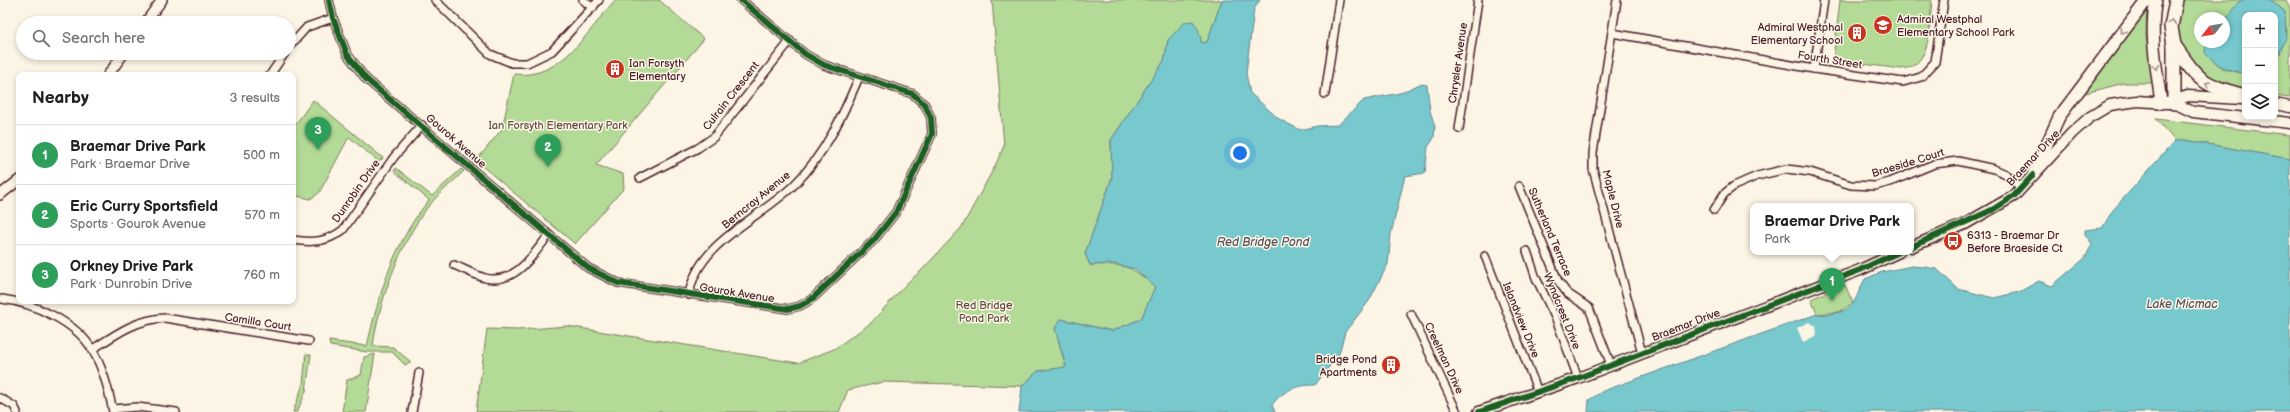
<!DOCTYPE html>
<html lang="en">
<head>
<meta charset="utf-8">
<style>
	:root { --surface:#fff; --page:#f6f6f6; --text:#222; --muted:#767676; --line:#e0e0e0; --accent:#0b8043 }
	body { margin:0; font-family:"Balsamiq Sans",sans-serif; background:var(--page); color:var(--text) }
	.controls { position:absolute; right:12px; top:12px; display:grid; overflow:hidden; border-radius:8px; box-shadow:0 2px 6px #0003 }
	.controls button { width:36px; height:36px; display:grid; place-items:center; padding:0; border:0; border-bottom:1px solid var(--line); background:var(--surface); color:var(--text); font:20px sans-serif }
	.compass { position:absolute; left:2194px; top:12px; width:36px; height:36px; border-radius:50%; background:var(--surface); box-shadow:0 2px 6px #0003; rotate:239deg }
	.you { position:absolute; left:1240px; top:153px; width:14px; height:14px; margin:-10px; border:3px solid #fff; border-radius:50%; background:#1a73e8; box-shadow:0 0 0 6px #1a73e833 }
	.badge { display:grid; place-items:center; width:26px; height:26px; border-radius:50%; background:var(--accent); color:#fff; font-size:13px; font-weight:700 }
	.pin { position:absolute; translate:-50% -33px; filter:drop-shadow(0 1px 2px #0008) }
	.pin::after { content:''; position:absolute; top:21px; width:14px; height:12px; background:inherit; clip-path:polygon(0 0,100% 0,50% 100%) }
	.popup { position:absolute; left:1750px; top:203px; width:164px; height:52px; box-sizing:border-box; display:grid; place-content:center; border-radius:8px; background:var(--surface); filter:drop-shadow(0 1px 3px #0005); font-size:13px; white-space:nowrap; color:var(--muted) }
	.popup b { font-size:15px; color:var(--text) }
	.popup::after { content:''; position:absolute; left:50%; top:100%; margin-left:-8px; border:8px solid transparent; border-top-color:var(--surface) }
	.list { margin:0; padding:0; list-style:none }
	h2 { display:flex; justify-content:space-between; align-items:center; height:52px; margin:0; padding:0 16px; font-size:17px }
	h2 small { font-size:13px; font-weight:400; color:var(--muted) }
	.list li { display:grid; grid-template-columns:26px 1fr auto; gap:12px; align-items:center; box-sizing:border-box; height:60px; padding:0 16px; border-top:1px solid var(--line) }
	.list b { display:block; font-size:15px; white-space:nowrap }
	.list p { margin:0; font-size:13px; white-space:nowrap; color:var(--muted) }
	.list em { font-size:13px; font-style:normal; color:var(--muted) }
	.icon { flex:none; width:22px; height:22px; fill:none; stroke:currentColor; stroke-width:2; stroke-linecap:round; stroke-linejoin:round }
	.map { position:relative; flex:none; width:2290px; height:412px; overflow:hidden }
	.search { position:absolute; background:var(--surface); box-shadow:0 2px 6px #0003; left:16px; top:16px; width:280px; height:44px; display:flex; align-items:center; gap:10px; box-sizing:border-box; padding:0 14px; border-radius:22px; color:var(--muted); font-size:15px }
	.panel { position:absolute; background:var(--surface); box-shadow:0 2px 6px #0003; left:16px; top:72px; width:280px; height:232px; border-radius:8px }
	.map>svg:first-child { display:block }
	.green { fill:#b3da96; stroke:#7e7c60 }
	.water { fill:#77c9ce; stroke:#65858d }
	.pier { fill:#fcf5e5 }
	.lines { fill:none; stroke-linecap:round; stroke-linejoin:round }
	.minor-casing { stroke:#4a1f2b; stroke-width:10 }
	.tertiary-casing { stroke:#4a1f2b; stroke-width:12 }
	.secondary-casing { stroke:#4a1f2b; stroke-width:13 }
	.primary-casing { stroke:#4a1f2b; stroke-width:14 }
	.motorway-casing { stroke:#4a1f2b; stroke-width:16 }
	.minor { stroke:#fcf5e5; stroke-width:7 }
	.tertiary { stroke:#fcf5e5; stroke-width:9 }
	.secondary { stroke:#fcf5e5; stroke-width:10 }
	.primary { stroke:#fcf5e5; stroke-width:11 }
	.motorway { stroke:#fcf5e5; stroke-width:13 }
	.cycleway-casing { stroke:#fcf5e5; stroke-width:8 }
	.cycleway { stroke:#1b5e20; stroke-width:6 }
	.oneway { stroke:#a38a88 }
	.labels { text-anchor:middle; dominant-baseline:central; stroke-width:3; stroke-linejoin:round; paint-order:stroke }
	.poi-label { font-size:11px; fill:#4a1f2b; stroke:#fcf5e5; text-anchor:start }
	.street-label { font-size:11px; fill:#4a1f2b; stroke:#fcf5e5 }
	.park-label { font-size:11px; fill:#644e46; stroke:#fcf5e5 }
	.water-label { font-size:12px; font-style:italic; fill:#58525c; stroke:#fcf5e5 }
</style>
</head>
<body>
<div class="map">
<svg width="2290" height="412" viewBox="0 0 2290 412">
	<rect width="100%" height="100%" fill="#fcf5e5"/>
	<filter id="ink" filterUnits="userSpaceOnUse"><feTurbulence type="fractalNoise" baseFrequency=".025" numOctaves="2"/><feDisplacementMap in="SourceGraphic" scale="8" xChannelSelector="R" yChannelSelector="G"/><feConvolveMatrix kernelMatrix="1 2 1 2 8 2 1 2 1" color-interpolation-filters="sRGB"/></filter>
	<g filter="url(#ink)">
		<g class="green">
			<path d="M 615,0 L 659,0 L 704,39 L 596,165 L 623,174 L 624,188 L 575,244 L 476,161 L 502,129 L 514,74 C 561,80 587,32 615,0 Z"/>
			<path d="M 992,0 L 1222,0 L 1207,42 L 1202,44 L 1200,38 L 1168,40 L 1164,61 L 1111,140 L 1112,178 L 1085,254 L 1090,265 C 1125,264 1129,264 1155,287 L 1141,319 L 1112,331 L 1061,319 L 1055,328 L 1066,368 L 1038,371 L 1022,386 L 883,382 L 848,390 L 839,412 L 476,412 L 487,329 L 518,330 L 567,326 L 798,363 L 834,349 L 871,323 L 907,283 L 921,271 L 962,227 L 995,166 L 1004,146 Z"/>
			<path d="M 1840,0 L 1932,0 C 1929,24 1933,67 1901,69 L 1833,60 Z"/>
			<path d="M 2147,0 L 2146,36 L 2153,83 L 2124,83 L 2082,94 Z"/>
			<path d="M 2179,0 L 2241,0 L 2224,22 L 2224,18 L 2200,18 L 2200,42 L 2209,42 L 2206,46 C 2214,67 2224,71 2245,73 L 2245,91 L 2196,77 L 2173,28 Z"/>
			<path d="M 2271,0 L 2286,0 L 2290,8 L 2290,98 L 2275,96 L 2275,64 L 2279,57 L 2286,30 L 2285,12 Z"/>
			<path d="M 313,100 L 383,158 L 379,162 L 349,137 L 319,193 L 310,199 L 293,195 L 293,128 Z"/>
			<path d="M 2156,119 L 2290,135 L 2290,159 L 2185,140 L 2175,141 Z"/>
			<path d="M 396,168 L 432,196 L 461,169 L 464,171 C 452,183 438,194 427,208 C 400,244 379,301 373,346 L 393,347 L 411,362 L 405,365 L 392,352 L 367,352 L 330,346 L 329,341 L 367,346 C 379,294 394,242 429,200 L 394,171 Z"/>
			<path d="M 1845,285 L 1853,303 L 1839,312 L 1817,314 L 1811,299 Z"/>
			<path d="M 306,354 L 311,355 L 306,391 L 297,412 L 293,412 L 303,384 Z"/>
			<path d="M 375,354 L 366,412 L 342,412 L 347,380 L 361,375 L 364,357 Z"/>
		</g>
		<g class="water">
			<path d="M 1222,0 L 1260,0 L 1254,9 L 1246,73 L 1250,93 L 1279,119 L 1300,130 L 1317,126 L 1338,125 L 1364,100 L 1400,93 L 1420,84 L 1427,85 L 1430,111 L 1435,126 L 1434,138 L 1428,147 L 1425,173 L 1405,176 L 1391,234 L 1388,264 L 1369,301 L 1345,332 L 1339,354 L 1315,385 C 1297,385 1283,390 1272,405 L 1275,412 L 1019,412 L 1022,386 L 1038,371 L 1066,367 L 1055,328 L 1061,319 L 1112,331 L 1141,319 L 1155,287 L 1135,269 L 1114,264 L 1090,265 L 1085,254 L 1112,178 L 1111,140 L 1164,61 L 1168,40 L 1185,22 L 1193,21 L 1198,29 L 1202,43 L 1207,42 Z"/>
			<path d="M 2241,0 L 2271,0 L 2285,12 L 2286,38 L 2275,64 L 2275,15 L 2245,15 L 2245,73 C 2228,71 2217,66 2205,53 L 2206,46 L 2209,42 L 2224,42 L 2224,22 Z"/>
			<path d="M 2185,140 L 2290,159 L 2290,412 L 1588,412 L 1589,400 L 1603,391 L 1817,314 C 1829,315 1847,314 1854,302 C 1858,295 1860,287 1865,279 L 1882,272 L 1912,266 L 1924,267 L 1937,269 L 1958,289 L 1994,298 L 2019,292 L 2039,281 L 2052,286 L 2085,258 L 2092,244 L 2085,234 L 2085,230 L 2102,228 L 2113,210 L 2175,141 Z"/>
		</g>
		<path class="pier" d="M 1809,322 L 1816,326 L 1817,335 L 1803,342 L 1797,328 Z"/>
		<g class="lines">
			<defs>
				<g id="minor">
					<path d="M 329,0 L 333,18 L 347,54 L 366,79 L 588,268 L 618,283 L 788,309 L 800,306 L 812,299 L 874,240 L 896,212 L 932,134 L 931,118 L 925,105 L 913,94 L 824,65 L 805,54 L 741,0"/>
					<path d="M 435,0 L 490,54 L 512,63 L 527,63 L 552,51 L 599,0"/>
					<path d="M 583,0 L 593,8"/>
					<path d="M 1617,0 L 1593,153 L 1593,169 L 1642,353"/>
					<path d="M 1612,33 L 1814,69 L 1903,82 L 1921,77 L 1935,62 L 1944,0"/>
					<path d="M 289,47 L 307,27 L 333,18"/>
					<path d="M 1814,69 L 1824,0"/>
					<path d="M 270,75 L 285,53"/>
					<path d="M 1325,94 L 1339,0"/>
					<path d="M 1459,129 L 1478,0"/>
					<path d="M 640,178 L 698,148 L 714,137 L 790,41"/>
					<path d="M 1519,186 L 1558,281 L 1567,293 L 1589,308 L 1611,365"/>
					<path d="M 1714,210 L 1724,194 L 1734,186 L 1757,176 L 1787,169 L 1810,172 L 1851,185 L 1875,186 L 1890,182 L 1934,164 L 1958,161 L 1994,169 L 2006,174 L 2022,189"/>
					<path d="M 293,240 C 313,243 327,242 343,230 L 394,157 L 422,125"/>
					<path d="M 1527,251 L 1536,278 L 1556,319 L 1578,378"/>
					<path d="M 1485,256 L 1538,392"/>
					<path d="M 454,265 C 464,269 475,275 485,278 C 515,285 533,255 548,236"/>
					<path d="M 689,295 C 697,242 760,219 795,184 C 825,154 843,115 859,77"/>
					<path d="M 2,299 C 33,303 77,322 93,351 C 104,370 109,391 113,412"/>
					<path d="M 1411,314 L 1457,412"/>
					<path d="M 93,349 C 116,334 137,319 165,318 L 309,341"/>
					<path d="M 0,398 L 14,406 L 17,412"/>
					<path d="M 113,409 L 137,407 L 176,412"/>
					<path d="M 412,412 L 419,373"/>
				</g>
				<g id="tertiary">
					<path d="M 145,23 L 162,0"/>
					<path d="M 108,75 L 124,53"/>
					<path d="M 0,195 L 19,180"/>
				</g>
				<g id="secondary">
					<path d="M 2174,103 L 2193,112 L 2290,123"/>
					<path d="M 2275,104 L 2290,107"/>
					<path d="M 1911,247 L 1965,224 L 2014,196 L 2072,133 L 2090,117 L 2110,105 L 2137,101 L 2168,103 L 2188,96 L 2242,99"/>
					<path d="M 1479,412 L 1578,378 L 1860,270 L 1899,252"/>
				</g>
				<g id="primary">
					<path d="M 2156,0 C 2149,34 2157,69 2161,103"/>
					<path d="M 2033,175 L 2059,117 L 2147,0"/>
				</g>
				<g id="motorway">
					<path d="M 2174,45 C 2200,82 2201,84 2245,96"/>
					<path d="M 2174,103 L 2174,45 L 2171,27 L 2176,0"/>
				</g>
			</defs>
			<use href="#minor" class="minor-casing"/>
			<use href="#tertiary" class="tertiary-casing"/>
			<use href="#secondary" class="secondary-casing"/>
			<use href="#primary" class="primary-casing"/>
			<use href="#motorway" class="motorway-casing"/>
			<use href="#minor" class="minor"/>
			<use href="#tertiary" class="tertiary"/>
			<use href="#secondary" class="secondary"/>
			<use href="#primary" class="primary"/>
			<use href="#motorway" class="motorway"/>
			<defs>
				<g id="cycleway">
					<path d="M 329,0 L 333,18 L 347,54 L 366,79 L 588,268 L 618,283 L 788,309 L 800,306 L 812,299 L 874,240 L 896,212 L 932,134 L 931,118 L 925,105 L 913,94 L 824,65 L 805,54 L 741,0"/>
					<path d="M 1911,247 L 1992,210 L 2014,196 L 2033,175"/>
					<path d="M 1479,412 L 1578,378 L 1860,270 L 1899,252"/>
				</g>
			</defs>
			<use href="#cycleway" class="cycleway-casing"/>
			<use href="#cycleway" class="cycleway"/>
		</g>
		<defs><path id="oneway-chevron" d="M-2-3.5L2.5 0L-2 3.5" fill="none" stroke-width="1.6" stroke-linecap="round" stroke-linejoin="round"/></defs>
		<g class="oneway">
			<use href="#oneway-chevron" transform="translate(2172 22) rotate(-86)"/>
			<use href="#oneway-chevron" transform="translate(2123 31) rotate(127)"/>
			<use href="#oneway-chevron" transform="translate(2156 67) rotate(83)"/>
			<use href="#oneway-chevron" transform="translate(2208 84) rotate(-152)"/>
		</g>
	</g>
	<defs>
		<symbol id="school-disc" viewBox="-11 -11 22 22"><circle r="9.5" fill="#c8321e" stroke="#fcf5e5"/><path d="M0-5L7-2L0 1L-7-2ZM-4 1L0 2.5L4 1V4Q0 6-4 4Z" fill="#fff"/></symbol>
		<symbol id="building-disc" viewBox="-11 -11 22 22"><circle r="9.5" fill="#c8321e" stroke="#fcf5e5"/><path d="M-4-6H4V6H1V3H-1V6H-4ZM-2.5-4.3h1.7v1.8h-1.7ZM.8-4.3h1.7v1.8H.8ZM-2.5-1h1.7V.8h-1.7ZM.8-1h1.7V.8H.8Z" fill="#fff"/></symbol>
		<symbol id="bus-disc" viewBox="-11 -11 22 22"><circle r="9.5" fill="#c8321e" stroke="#fcf5e5"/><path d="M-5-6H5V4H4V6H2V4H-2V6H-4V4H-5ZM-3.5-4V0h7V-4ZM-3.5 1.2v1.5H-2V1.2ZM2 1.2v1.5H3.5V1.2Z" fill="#fff"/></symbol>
	</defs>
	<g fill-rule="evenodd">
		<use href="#school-disc" x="1872" y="14" width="22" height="22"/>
		<use href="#building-disc" x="1846" y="22" width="22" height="22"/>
		<use href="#building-disc" x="604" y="58" width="22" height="22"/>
		<use href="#bus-disc" x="1942" y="230" width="22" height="22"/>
		<use href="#building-disc" x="1380" y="354" width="22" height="22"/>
	</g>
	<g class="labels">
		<g class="poi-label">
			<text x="1897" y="19">Admiral Westphal<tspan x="1897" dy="13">Elementary School Park</tspan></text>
			<text x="1843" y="27" text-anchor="end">Admiral Westphal<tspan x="1843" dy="13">Elementary School</tspan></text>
			<text x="629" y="63">Ian Forsyth<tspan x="629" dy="13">Elementary</tspan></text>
			<text x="1967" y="235">6313 - Braemar Dr<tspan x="1967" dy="13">Before Braeside Ct</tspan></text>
			<text x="1377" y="359" text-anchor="end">Bridge Pond<tspan x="1377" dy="13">Apartments</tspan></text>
		</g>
		<g class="street-label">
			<text transform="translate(1830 60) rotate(9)">Fourth Street</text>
			<text transform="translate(1458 63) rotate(-82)">Chrysler Avenue</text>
			<text transform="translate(731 96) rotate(-52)">Culrain Crescent</text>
			<text transform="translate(456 141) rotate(41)">Gourok Avenue</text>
			<text transform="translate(2033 158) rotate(-47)">Braemar Drive</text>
			<text transform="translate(1908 163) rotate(-17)">Braeside Court</text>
			<text transform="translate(356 191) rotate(-55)">Dunrobin Drive</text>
			<text transform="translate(1613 199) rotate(76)">Maple Drive</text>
			<text transform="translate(756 200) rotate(-39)">Berncray Avenue</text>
			<text transform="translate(1550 232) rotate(67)">Sutherland Terrace</text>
			<text transform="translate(737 293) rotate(9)">Gourok Avenue</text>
			<text transform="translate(1562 311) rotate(68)">Wyndcrest Drive</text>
			<text transform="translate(1521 320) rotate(68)">Islandview Drive</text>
			<text transform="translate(258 322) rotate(9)">Camilla Court</text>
			<text transform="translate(1686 325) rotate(-21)">Braemar Drive</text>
			<text transform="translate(1444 358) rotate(65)">Creelman Drive</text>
		</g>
		<g class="park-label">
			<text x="558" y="125">Ian Forsyth Elementary Park</text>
			<text x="984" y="305">Red Bridge<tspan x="984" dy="13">Pond Park</tspan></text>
		</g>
		<g class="water-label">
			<text x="1263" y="242">Red Bridge Pond</text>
			<text x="2182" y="304">Lake Micmac</text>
		</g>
	</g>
</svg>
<div class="controls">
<button>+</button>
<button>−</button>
<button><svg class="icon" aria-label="layers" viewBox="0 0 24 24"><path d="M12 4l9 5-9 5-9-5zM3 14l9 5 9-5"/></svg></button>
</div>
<svg class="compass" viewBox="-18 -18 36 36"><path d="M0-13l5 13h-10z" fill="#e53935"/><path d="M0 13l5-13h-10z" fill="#767676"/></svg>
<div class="you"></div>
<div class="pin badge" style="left:1832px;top:301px;background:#2e9e5b">1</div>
<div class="popup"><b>Braemar Drive Park</b>Park</div>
<div class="pin badge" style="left:548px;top:167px;background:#2e9e5b">2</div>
<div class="pin badge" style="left:318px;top:150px;background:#2e9e5b">3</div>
<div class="search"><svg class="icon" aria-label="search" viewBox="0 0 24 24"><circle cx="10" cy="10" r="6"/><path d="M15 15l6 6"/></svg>Search here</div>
<section class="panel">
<h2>Nearby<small>3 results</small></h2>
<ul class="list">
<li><span class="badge" style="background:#2e9e5b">1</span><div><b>Braemar Drive Park</b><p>Park · Braemar Drive</p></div><em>500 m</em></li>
<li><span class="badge" style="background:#2e9e5b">2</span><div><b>Eric Curry Sportsfield</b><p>Sports · Gourok Avenue</p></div><em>570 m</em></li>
<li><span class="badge" style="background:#2e9e5b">3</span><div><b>Orkney Drive Park</b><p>Park · Dunrobin Drive</p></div><em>760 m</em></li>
</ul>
</section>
</div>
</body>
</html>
